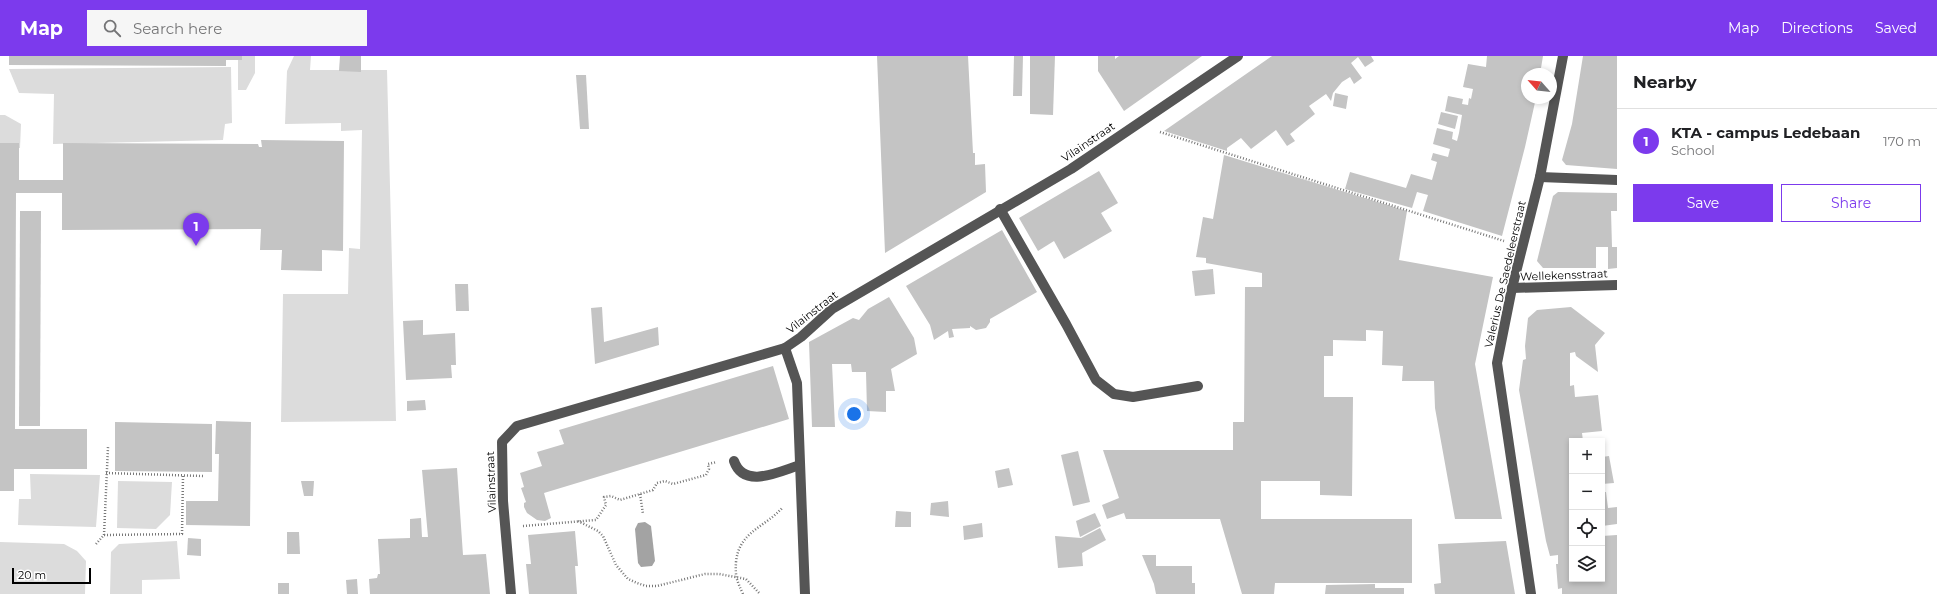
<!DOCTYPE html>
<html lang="en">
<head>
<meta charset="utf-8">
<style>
	:root { --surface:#fff; --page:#f6f6f6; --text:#202124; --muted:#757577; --line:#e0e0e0; --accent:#7c3aed }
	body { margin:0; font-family:Montserrat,sans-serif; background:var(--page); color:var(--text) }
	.controls { position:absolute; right:12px; bottom:12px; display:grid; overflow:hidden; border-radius:0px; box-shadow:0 2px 6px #0003 }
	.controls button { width:36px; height:36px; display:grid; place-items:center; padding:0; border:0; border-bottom:1px solid var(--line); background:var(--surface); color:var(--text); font:20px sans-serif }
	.compass { position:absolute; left:1521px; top:12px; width:36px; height:36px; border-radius:50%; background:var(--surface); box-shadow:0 2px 6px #0003; rotate:297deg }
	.scale { position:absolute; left:12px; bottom:10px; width:79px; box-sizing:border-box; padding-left:4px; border:2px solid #000; border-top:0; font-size:11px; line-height:14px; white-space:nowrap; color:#000; -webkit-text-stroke:3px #fff; paint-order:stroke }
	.you { position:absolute; left:854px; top:358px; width:14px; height:14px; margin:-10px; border:3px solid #fff; border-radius:50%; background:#1a73e8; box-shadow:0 0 0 6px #1a73e833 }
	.badge { display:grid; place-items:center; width:26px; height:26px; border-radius:50%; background:var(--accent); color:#fff; font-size:13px; font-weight:700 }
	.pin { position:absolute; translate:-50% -33px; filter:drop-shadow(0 1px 2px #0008) }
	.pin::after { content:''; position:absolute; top:21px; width:14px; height:12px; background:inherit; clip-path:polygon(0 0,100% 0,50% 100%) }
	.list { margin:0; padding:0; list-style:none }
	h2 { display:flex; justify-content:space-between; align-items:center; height:52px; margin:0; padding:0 16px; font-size:17px }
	h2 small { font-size:13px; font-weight:400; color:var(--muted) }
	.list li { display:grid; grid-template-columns:26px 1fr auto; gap:12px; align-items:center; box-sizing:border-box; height:64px; padding:0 16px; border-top:1px solid var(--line) }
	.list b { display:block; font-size:15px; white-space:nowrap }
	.list p { margin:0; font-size:13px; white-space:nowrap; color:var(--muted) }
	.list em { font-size:13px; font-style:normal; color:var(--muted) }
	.actions { display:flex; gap:8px; padding:12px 16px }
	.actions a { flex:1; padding:9px 0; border:1px solid var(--accent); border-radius:0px; text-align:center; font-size:14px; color:var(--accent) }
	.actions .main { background:var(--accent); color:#fff }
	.icon { flex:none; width:22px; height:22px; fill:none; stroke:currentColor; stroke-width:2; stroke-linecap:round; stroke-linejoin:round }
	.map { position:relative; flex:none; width:1617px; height:538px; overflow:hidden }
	header { display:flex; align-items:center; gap:24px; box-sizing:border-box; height:56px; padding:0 20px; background:var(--accent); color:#fff }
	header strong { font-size:19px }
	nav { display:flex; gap:22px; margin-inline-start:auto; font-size:14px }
	.search { width:280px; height:36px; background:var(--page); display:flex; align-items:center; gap:10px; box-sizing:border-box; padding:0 14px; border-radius:0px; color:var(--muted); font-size:15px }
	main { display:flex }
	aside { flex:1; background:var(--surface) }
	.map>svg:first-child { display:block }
	.green { fill:#dcdcdc }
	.water { fill:#a3a3a3 }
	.building { fill:#c4c4c4 }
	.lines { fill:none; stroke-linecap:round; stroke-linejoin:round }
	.path { stroke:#777; stroke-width:2.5; stroke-dasharray:1 2; stroke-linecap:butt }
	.minor { stroke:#555; stroke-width:10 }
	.labels { text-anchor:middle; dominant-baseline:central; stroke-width:3; stroke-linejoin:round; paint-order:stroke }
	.street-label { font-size:11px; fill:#000; stroke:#fff }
</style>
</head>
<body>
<header>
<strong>Map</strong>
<div class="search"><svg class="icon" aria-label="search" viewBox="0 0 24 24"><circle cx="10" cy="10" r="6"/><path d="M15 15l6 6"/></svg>Search here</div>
<nav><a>Map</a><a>Directions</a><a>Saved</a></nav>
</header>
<main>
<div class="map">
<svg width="1617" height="538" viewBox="0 0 1617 538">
	<rect width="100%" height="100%" fill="#fff"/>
	<g class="green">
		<path d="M 242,0 L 255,0 L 255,17 L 246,34 L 238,34 L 238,4 L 242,4 Z"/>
		<path d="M 294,0 L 311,0 L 310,14 L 387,14 L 396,365 L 281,366 L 283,238 L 348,238 L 349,192 L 360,193 L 362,74 L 341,75 L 341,67 L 285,68 L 287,15 Z"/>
		<path d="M 231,11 L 232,67 L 225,68 L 223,84 L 53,88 L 54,38 L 19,37 L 9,13 Z"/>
		<path d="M 0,59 L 5,59 L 21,68 L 20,92 L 0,91 Z"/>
		<path d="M 30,418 L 100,419 L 96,471 L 18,469 L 19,443 L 31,443 Z"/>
		<path d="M 118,425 L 172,426 L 170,459 L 156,473 L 117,472 Z"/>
		<path d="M 177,485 L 180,523 L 142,524 L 142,538 L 110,538 L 111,496 L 119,488 Z"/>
		<path d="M 0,486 L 64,488 L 77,495 L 86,505 L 85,538 L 0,538 Z"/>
	</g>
	<path class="water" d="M 645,466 L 651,470 L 655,505 L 652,510 L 641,511 L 638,507 L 635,473 L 638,467 Z"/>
	<g class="building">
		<path d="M 9,0 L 242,0 L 242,4 L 226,4 L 226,10 L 9,9 Z"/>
		<path d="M 340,0 L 361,0 L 361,16 L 339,15 Z"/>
		<path d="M 877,0 L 968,0 L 973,97 L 975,97 L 975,109 L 985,108 L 986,136 L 885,197 Z"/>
		<path d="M 1014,0 L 1023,0 L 1022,40 L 1013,40 Z"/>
		<path d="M 1030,0 L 1055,0 L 1053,59 L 1030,58 Z"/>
		<path d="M 1098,0 L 1115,0 L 1115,3 L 1119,0 L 1202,0 L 1124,55 L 1098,15 Z"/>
		<path d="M 1272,0 L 1371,0 L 1374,5 L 1365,11 L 1358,1 L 1351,7 L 1362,22 L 1354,28 L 1350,21 L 1342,26 L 1333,37 L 1331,45 L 1326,38 L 1309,50 L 1315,58 L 1290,78 L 1295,85 L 1287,90 L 1276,74 L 1251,93 L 1241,82 L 1227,92 L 1227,95 L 1164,75 Z"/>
		<path d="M 1487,0 L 1543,0 L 1540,18 L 1527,18 L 1527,42 L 1536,42 L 1525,91 L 1502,180 L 1423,155 L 1428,139 L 1417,136 L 1412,152 L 1345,133 L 1350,116 L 1406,132 L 1411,118 L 1432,124 L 1437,106 L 1431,104 L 1433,97 L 1448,101 L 1450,93 L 1433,88 L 1437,72 L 1453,76 L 1452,83 L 1457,85 L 1459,77 L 1462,59 L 1445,55 L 1448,40 L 1463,43 L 1462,48 L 1468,49 L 1469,42 L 1471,43 L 1473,33 L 1463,31 L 1468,8 L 1486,11 Z"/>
		<path d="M 1583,0 L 1617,0 L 1617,113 L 1566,109 L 1562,104 L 1572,68 Z"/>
		<path d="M 576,19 L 586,19 L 589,73 L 580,73 Z"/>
		<path d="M 1335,37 L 1348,40 L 1346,53 L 1333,50 Z"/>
		<path d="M 1441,56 L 1458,60 L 1455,73 L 1438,68 Z"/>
		<path d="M 261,84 L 344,85 L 343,195 L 322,194 L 322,215 L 281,214 L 282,194 L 260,194 L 261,173 L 62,174 L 62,137 L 16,137 L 15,373 L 87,373 L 87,413 L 14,413 L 14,435 L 0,435 L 0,87 L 19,87 L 19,124 L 63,124 L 63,87 L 258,88 L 259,91 L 262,91 Z"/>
		<path d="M 1224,99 L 1407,155 L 1399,204 L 1493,221 L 1475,308 L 1502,463 L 1455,463 L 1435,352 L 1434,325 L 1402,325 L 1403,310 L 1382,309 L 1383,275 L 1366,274 L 1366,285 L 1333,284 L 1333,300 L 1324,300 L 1324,341 L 1353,341 L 1352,440 L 1320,439 L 1320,425 L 1261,425 L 1261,463 L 1412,463 L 1412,527 L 1275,527 L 1274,538 L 1242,538 L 1220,463 L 1126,463 L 1124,457 L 1107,463 L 1102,449 L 1119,442 L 1103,394 L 1233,394 L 1233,366 L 1244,366 L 1245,231 L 1262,231 L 1262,217 L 1206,207 L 1206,202 L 1196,201 L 1203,161 L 1213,163 Z"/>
		<path d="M 1099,115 L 1118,147 L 1101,157 L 1112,175 L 1064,203 L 1054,185 L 1038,195 L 1019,162 Z"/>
		<path d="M 1558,136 L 1617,137 L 1617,155 L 1611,155 L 1612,191 L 1617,191 L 1617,212 L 1608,213 L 1608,191 L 1596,191 L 1596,212 L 1543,212 L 1537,205 L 1553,140 Z"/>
		<path d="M 20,155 L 41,155 L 40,370 L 19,370 Z"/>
		<path d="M 1002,174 L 1037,236 L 990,263 L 990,266 L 986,272 L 976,274 L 970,270 L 970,272 L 952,273 L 954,281 L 949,282 L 948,275 L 934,284 L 930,269 L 906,230 Z"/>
		<path d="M 1213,213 L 1215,238 L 1195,240 L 1192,215 Z"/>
		<path d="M 455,228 L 468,228 L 469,255 L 456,255 Z"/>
		<path d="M 889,241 L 914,282 L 917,298 L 891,313 L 895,335 L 886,335 L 886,356 L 867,355 L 866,316 L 852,316 L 851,308 L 832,308 L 835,371 L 812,371 L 809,286 L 853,262 L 859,264 L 868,253 Z"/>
		<path d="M 602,251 L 604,286 L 658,271 L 659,289 L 595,308 L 591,252 Z"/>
		<path d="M 1571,251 L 1605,277 L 1595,289 L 1598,316 L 1576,300 L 1575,296 L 1570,297 L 1570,330 L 1574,329 L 1575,341 L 1598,339 L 1602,375 L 1582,377 L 1583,385 L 1572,385 L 1572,523 L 1602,523 L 1602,480 L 1617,479 L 1617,538 L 1562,538 L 1562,532 L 1558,533 L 1556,508 L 1558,508 L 1558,499 L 1550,500 L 1546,485 L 1519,334 L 1523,304 L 1526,303 L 1525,290 L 1528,262 L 1537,254 Z"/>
		<path d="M 423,264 L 423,279 L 455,277 L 456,309 L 451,309 L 452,322 L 406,324 L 403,265 Z"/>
		<path d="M 773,310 L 789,363 L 544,437 L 551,462 L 545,465 L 537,464 L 527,457 L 524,451 L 524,447 L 526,446 L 521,432 L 524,431 L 520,417 L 542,410 L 537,396 L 564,388 L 559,374 Z"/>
		<path d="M 425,344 L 426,354 L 407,355 L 407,345 Z"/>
		<path d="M 216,365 L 251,366 L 250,470 L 186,469 L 186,445 L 218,445 L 219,398 L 215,398 Z"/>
		<path d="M 115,366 L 212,368 L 212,416 L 115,415 Z"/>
		<path d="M 1078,395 L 1090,446 L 1073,450 L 1061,399 Z"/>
		<path d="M 1609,400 L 1614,427 L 1602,428 L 1602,401 Z"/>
		<path d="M 457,412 L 463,499 L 486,498 L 490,538 L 370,538 L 369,523 L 377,522 L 378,518 L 380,518 L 378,483 L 410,482 L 410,463 L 421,462 L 422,481 L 428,481 L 422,414 Z"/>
		<path d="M 1009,412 L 1013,429 L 998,432 L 995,415 Z"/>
		<path d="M 301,425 L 314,425 L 313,440 L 304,440 Z"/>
		<path d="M 1602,436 L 1606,436 L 1608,452 L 1617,451 L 1617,468 L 1602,470 Z"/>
		<path d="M 948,445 L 949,461 L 930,459 L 931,447 Z"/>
		<path d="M 896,455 L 911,456 L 911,471 L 895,471 Z"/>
		<path d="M 1095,457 L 1101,470 L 1080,481 L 1076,465 Z"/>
		<path d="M 982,467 L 983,481 L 964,484 L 963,470 Z"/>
		<path d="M 1100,472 L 1106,484 L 1082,497 L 1083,510 L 1058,512 L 1055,480 L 1081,482 Z"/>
		<path d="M 575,475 L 578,510 L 575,510 L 577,538 L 529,538 L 526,508 L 531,508 L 528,479 Z"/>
		<path d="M 287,476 L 299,476 L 300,498 L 287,498 Z"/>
		<path d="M 188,482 L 201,483 L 201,500 L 187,499 Z"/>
		<path d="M 1506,485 L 1515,538 L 1435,538 L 1434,528 L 1441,527 L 1438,488 Z"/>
		<path d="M 1142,499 L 1156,499 L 1156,510 L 1192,510 L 1192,527 L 1195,527 L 1195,538 L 1156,538 L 1154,528 Z"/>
		<path d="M 357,523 L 358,538 L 347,538 L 346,524 Z"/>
		<rect x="278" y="527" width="11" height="11"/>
		<path d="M 1375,528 L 1375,532 L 1404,532 L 1404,538 L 1325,538 L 1326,529 Z"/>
	</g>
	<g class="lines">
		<g class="path">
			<path d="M 1160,76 L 1504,185"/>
			<path d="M 106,417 L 203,420"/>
			<path d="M 640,438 L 643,458"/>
			<path d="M 578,465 L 598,475 L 603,480 L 616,509 L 628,523 L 637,527 L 646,530 L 657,530 L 705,518 L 719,518 L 746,523 L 760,538"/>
			<path d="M 523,470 L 596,464 L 606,449 L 604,441 L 611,440 L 620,444 L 653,434 L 657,427 L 665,425 L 673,428 L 706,419 L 709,413 L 708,408 L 717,406"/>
			<path d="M 104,479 L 182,478 L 183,420"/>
			<path d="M 96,488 L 104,479 L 108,391"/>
			<path d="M 743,538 C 737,525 735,521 736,506 C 739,475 766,471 783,451"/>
		</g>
		<g class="minor">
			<path d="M 1540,121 L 1617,124"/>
			<path d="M 1000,153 L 1066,268 L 1096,324 L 1114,338 L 1133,341 L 1198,330"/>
			<path d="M 1512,232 L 1617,229"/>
			<path d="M 785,292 L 797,327 L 805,538"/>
			<path d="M 734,405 C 744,434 780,415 800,409"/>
			<path d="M 511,538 L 503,445 L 502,386 L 517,370 L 785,292 L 801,281 L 832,253 L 1071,113 L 1238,0"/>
			<path d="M 1531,538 L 1497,307 L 1512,232 L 1540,121 L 1563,0"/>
		</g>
	</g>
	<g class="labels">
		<g class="street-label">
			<text transform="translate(1088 86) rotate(-34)">Vilainstraat</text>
			<text transform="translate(1505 218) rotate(-77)">Valerius De Saedeleerstraat</text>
			<text transform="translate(1564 219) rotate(-2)">Wellekensstraat</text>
			<text transform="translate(812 256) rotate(-38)">Vilainstraat</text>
			<text transform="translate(491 426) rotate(-92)">Vilainstraat</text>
		</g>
	</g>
</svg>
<div class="controls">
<button>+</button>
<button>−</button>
<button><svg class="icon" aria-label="locate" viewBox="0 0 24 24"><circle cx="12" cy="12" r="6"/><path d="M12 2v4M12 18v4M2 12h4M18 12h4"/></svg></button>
<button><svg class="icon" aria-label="layers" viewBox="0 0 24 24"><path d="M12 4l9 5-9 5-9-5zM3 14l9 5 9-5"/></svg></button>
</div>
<svg class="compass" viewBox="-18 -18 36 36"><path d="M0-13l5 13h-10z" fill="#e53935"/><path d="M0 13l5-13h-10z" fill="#757577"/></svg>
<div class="scale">20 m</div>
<div class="you"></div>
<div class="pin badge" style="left:196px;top:190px">1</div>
</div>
<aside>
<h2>Nearby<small></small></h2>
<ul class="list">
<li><span class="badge">1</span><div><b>KTA - campus Ledebaan</b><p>School</p></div><em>170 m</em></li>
</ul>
<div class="actions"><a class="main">Save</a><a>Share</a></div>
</aside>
</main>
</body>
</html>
